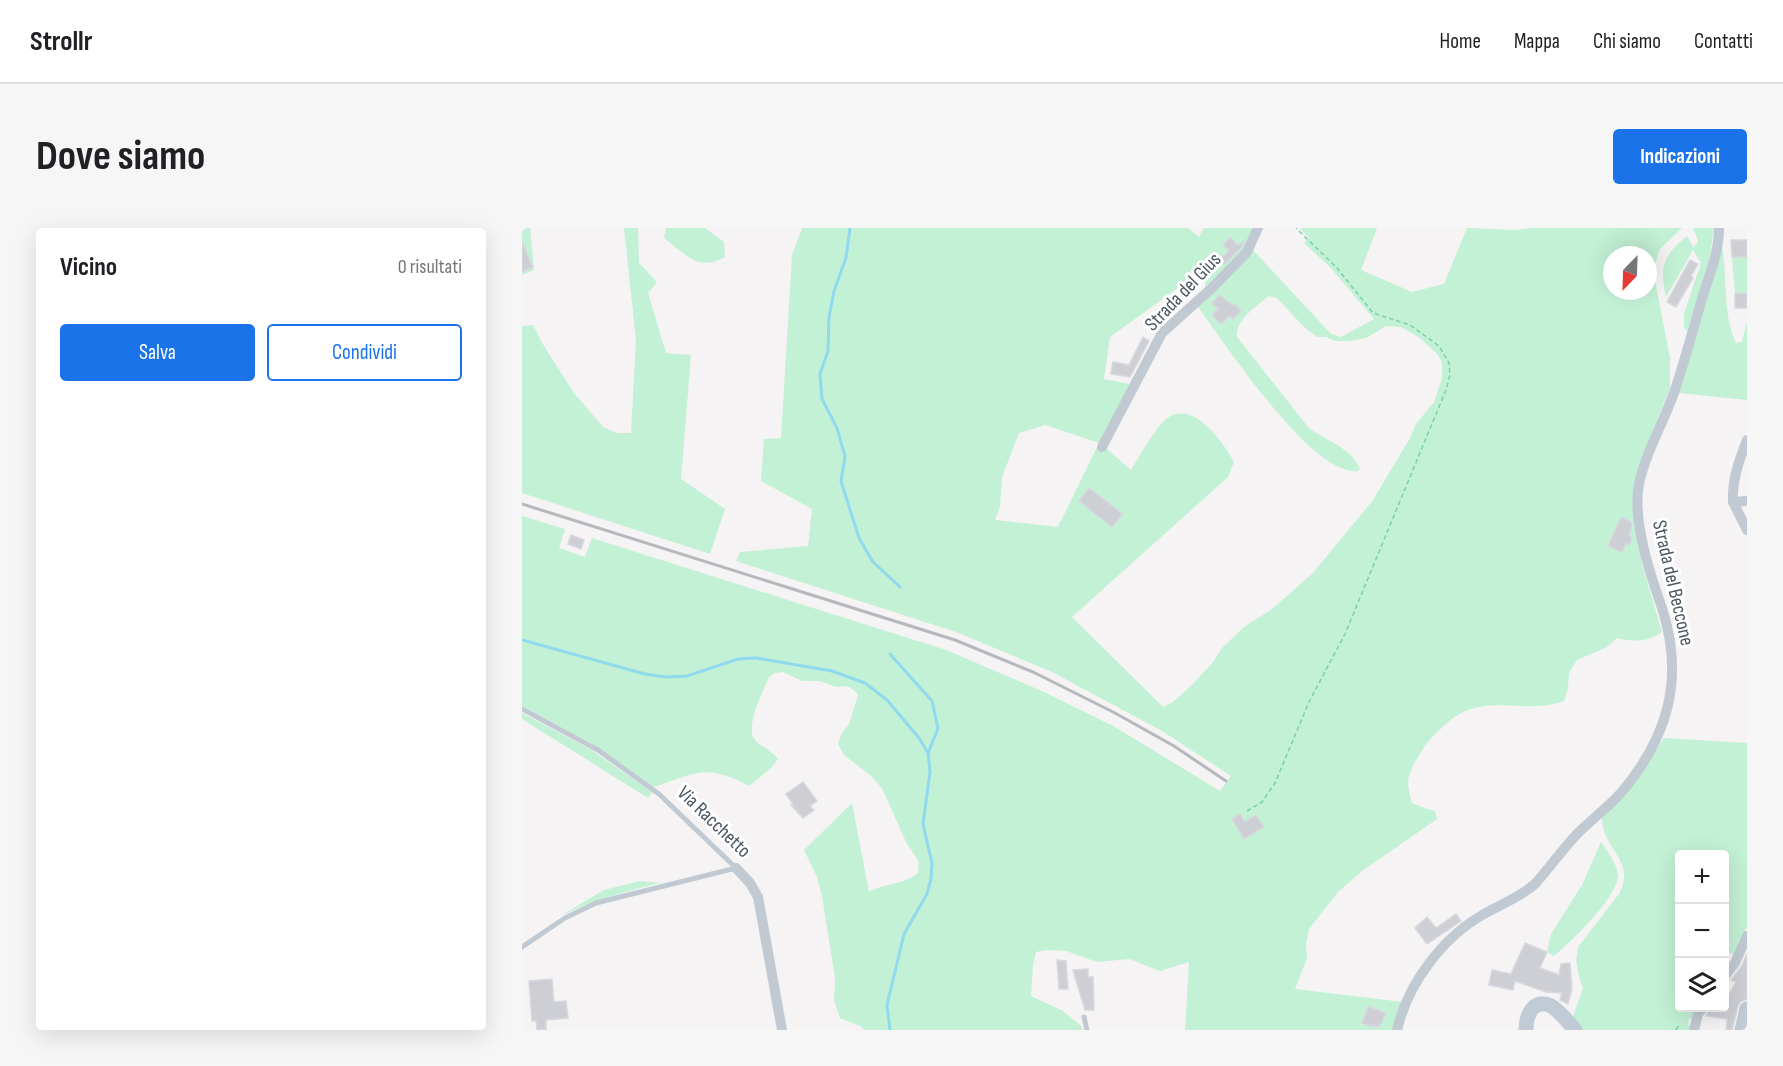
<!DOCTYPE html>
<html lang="it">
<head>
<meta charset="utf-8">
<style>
	:root { --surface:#fff; --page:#f6f6f6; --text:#202124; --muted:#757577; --line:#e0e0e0; --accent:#1a73e8 }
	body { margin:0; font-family:"Sofia Sans Condensed",sans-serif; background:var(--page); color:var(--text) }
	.controls { position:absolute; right:18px; bottom:18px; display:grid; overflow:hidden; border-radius:6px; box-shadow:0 6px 24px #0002 }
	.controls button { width:54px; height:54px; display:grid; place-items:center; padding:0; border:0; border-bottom:2px solid var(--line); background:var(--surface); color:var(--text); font:30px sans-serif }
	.compass { position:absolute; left:1081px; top:18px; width:54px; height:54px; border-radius:50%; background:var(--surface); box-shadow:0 6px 24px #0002; rotate:203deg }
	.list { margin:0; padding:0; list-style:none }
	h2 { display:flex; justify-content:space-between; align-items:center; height:78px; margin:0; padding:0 24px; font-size:26px }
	h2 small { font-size:20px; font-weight:400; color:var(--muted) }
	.actions { display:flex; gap:12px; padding:18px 24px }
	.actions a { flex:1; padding:14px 0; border:2px solid var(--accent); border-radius:6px; text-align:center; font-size:21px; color:var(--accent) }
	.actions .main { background:var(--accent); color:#fff }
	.icon { flex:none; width:33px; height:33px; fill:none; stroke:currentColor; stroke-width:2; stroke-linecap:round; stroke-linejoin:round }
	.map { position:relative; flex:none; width:1225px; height:802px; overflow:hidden; border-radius:6px }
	header { display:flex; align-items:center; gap:36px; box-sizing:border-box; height:84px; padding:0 30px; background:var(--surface); border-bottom:2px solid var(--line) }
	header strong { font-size:28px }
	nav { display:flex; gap:33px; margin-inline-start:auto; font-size:21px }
	.intro { display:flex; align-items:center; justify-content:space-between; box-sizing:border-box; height:144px; padding:0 36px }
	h1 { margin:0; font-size:42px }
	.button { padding:15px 27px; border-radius:6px; background:var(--accent); color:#fff; font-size:21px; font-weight:700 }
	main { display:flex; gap:36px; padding:0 36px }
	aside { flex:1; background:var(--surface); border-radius:6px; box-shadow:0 6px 24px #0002 }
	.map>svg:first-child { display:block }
	.green { fill:#c3f1d5; fill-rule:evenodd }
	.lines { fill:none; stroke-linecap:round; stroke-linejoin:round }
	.stream { stroke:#90daee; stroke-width:3 }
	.building { fill:#cdcfd5; stroke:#d7d9de; stroke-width:1.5 }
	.path { stroke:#7ad0a6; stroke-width:1.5; stroke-dasharray:4.5 3; stroke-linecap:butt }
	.lane { stroke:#c1cad2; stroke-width:5 }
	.street { stroke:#c1cad2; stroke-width:10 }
	.secondary { stroke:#c1cbd6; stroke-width:15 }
	.rail { stroke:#b5b8bd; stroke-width:3 }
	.labels { text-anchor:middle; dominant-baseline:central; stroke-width:6; stroke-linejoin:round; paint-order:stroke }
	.street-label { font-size:20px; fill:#4a5661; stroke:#fff }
</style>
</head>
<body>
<header>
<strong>Strollr</strong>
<nav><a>Home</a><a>Mappa</a><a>Chi siamo</a><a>Contatti</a></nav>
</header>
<div class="intro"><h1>Dove siamo</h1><a class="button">Indicazioni</a></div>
<main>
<aside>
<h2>Vicino<small>0 risultati</small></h2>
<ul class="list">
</ul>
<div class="actions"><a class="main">Salva</a><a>Condividi</a></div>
</aside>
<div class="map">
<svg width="1225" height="802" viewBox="0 0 1225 802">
	<rect width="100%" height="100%" fill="#f5f3f3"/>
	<g class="green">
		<path d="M 0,0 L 8,0 L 12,42 L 0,47 Z"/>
		<path d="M 102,0 L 116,0 L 117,35 L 135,54 L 126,65 L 144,125 L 169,127 L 159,251 L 203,281 L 188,326 L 0,265 L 0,98 L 11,97 L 20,115 L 52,165 L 81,199 L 94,205 L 109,205 L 114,112 Z"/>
		<path d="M 144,0 L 183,0 L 202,14 L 203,29 C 175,44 165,27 142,10 Z"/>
		<path d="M 280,0 L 666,0 L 677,9 L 682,0 L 733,0 L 727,18 L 683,61 L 684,49 L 692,32 L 687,27 L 678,44 L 588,109 L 582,151 L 608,156 L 584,220 L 609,242 C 617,229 634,199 644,191 C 671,170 701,214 712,234 L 706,249 L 550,389 L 641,479 L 651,474 L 670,457 L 691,434 L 700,420 L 722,399 L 750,381 L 791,345 L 851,272 L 888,210 L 894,196 L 912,174 L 920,150 L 920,134 L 915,126 L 898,110 L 879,99 L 864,98 L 844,110 L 829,113 L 813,113 L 804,109 L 795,109 L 782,99 L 755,70 L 747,68 C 735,78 713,92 715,109 L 786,199 C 805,214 826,217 838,240 L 836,243 C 790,249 702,114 676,79 L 731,22 L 809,106 L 819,109 L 852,91 L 809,40 L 782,15 L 787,10 L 778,0 L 855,0 L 839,42 L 890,64 L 922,56 L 945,0 C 966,0 990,4 1010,0 L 1160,0 L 1138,21 L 1131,42 L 1148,130 L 1148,160 L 1129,207 L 1112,282 L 1120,336 L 1140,404 C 1127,414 1111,414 1095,410 L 1085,419 L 1055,432 L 1047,445 L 1046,460 L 1042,473 C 999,488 961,462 924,496 C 914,505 906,512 899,524 C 887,545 882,550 890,575 L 905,581 L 913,583 L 915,591 L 840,643 L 816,664 L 787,701 L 784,716 L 785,730 L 773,761 L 881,774 L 872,802 L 663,802 L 667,734 L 638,743 L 607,731 L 575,734 L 544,723 L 526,722 L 514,724 L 511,737 L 509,768 L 541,783 L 560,799 L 560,802 L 343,802 L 338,798 L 318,790 L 312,772 L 313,750 L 300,668 L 295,649 L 282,622 L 330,575 L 347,664 C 363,655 381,657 396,645 L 397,634 L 384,614 L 360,560 L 349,548 L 322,527 L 316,516 L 320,505 L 327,496 L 336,467 L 332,462 L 325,458 L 315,459 L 297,453 L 280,453 L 261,444 L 253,445 L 247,449 C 241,463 225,494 231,509 C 235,517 248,521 256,531 L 249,540 L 227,558 C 184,535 175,545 132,559 L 69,515 L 0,478 L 0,288 L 43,301 L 37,320 L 63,329 L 70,310 L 424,422 L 520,463 L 593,499 L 698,563 L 709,548 L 640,503 L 530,444 L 434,404 L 214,333 L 218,324 L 286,318 L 290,281 L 239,253 L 242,211 L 259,210 L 270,27 ZM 1090,27 L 1126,27 L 1126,63 L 1090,63 ZM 523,197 L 577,215 L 536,299 L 473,292 L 478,279 L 480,249 L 497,205 Z"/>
		<path d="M 1171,0 L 1192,0 L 1187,35 L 1165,103 L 1162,100 L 1162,86 L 1179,35 L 1171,22 L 1144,69 C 1137,38 1141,28 1165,8 L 1172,20 L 1176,13 Z"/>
		<path d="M 1200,19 C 1206,51 1200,85 1214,115 L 1220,114 L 1225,94 L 1225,172 L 1157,165 Z"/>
		<path d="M 1210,29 L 1225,29 L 1225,65 L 1213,66 Z"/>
		<path d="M 0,485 L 68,521 L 130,564 L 126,570 L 0,491 Z"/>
		<path d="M 1142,510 L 1225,515 L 1225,699 L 1213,727 L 1208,725 L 1205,732 L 1209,735 L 1203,744 L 1202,626 L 1158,626 L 1158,780 L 1177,780 L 1171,791 L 1167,791 L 1166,797 L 1170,798 L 1169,802 L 1060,802 L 1050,791 L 1061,761 L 1057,748 L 1054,732 L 1056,719 L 1097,666 C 1115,633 1080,621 1080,590 L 1109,559 Z"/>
		<path d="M 1079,614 C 1085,623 1095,635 1096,647 C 1096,669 1049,714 1032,728 L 1025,724 L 1029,706 L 1060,657 Z"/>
		<path d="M 118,653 L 139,655 C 104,663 73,672 40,687 L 82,662 Z"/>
	</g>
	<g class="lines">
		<g class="stream">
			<path d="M 328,0 L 324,30 L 312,63 L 307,89 L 306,123 L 298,146 L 300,171 L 315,200 L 323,228 L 319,253 L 337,310 L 351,334 L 378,359"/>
			<path d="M 0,412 L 123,446 L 144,449 L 165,448 L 216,431 L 234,430 L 310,443 L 343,455 L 365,472 L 397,510 L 406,525 L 408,544 L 401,596 L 410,635 L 409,651 L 405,666 L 382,706 L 365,777 L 368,802"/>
			<path d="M 368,426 L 410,473 L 416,500 L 406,525"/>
		</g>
	</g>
	<g class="building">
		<path d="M 708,9 L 716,17 L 722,13 L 719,20 L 703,36 L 698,31 L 707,22 L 701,17 Z"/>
		<path d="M 1209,12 L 1225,12 L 1225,29 L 1210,29 Z"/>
		<path d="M 0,13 L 11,39 L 0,44 Z"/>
		<path d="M 1168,32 L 1176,36 L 1169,48 L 1171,50 L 1154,79 L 1145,74 Z"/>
		<path d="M 1225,65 L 1225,80 L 1213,80 L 1213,66 Z"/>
		<path d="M 698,67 L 710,77 L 712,75 L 719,83 L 711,91 L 708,88 L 699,96 L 690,87 L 696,81 L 690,75 Z"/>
		<path d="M 621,109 L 627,113 L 608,149 L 589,146 L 591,134 L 607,137 Z"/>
		<path d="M 567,260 L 601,286 L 590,299 L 557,273 Z"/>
		<path d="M 1099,289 L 1109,294 L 1110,297 L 1107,308 L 1110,309 L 1107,317 L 1104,315 L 1100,324 L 1086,318 Z"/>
		<path d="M 49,307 L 62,312 L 59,321 L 46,316 Z"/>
		<path d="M 281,554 L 295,573 L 288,578 L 292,582 L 281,590 L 269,577 L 271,576 L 264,566 Z"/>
		<path d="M 718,586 L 723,594 L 734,587 L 742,599 L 722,611 L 710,591 Z"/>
		<path d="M 934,686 L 939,693 L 905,716 L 893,700 L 905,689 L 914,700 Z"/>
		<path d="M 1003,715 L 1025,724 L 1018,740 L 1037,747 L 1039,736 L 1048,735 L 1050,761 L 1046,776 L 1038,772 L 1040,765 L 1024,764 L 993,753 L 991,762 L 967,757 L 970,742 L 989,746 Z"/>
		<path d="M 1225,726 L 1225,771 L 1218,774 L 1216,778 L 1210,802 L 1204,802 L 1205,791 L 1184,788 L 1188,780 L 1203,780 L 1203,769 L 1205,770 L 1214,754 L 1209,752 L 1219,739 Z"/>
		<path d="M 535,732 L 544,733 L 546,761 L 537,761 Z"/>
		<path d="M 566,741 L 566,749 L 571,749 L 572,782 L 563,782 L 551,742 Z"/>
		<path d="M 30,751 L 32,774 L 44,773 L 46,790 L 24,792 L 24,802 L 15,802 L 14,793 L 10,793 L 7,753 Z"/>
		<path d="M 846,778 L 864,785 L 859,797 L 857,796 L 856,799 L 850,797 L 850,799 L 840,795 Z"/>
	</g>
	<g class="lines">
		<g class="path">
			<path d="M 725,583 L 740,574 L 753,555 L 787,474 L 823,406 L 924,162 L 928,147 L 927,135 L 917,118 L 888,97 L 851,85 L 815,40 L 774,0"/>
			<path d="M 1154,802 L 1157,797"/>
		</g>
		<g class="lane">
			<path d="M 0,481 L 76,522 L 137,566 L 214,640"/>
			<path d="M 0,719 L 43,690 L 74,675 L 214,640"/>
			<path d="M 562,789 L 565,802"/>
		</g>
		<g class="street">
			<path d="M 1225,212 C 1217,233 1210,251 1211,274 L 1225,302"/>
			<path d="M 580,219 L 640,105 L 690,60 L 725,24 L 736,0"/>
			<path d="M 1211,274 L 1225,273"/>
			<path d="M 214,640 L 228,655 L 236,669 L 260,802"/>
			<path d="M 1202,749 L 1213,735 L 1225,708"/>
			<path d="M 875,802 C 886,755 921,709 962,686 C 979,676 999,669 1014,655 C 1028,639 1040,622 1055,606 C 1069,592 1085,580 1098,566 C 1146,510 1163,451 1140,380 C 1128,346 1110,292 1117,256 C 1124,223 1142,194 1153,162 C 1163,132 1171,101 1180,71 C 1187,47 1197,25 1197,0"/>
			<path d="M 1172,802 L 1176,786 L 1181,780"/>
		</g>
		<g class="secondary">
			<path d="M 1004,802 C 1004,788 1011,769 1029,778 C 1038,783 1046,794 1053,802"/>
			<path d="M 1220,802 L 1225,781"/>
		</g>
		<path class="rail" d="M 0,276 L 433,412 L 511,444 L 593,485 L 652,518 L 704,553"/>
	</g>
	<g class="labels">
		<g class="street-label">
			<text transform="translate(661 64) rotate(-46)">Strada del Gius</text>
			<text transform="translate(1151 355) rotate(77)">Strada del Beccone</text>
			<text transform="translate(192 594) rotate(44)">Via Racchetto</text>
		</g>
	</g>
</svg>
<div class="controls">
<button>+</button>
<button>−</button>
<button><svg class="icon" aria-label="layers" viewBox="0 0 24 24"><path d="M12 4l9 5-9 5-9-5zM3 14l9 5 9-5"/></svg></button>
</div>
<svg class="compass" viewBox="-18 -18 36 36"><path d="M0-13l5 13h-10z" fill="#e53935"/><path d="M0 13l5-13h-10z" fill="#757577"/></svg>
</div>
</main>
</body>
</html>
